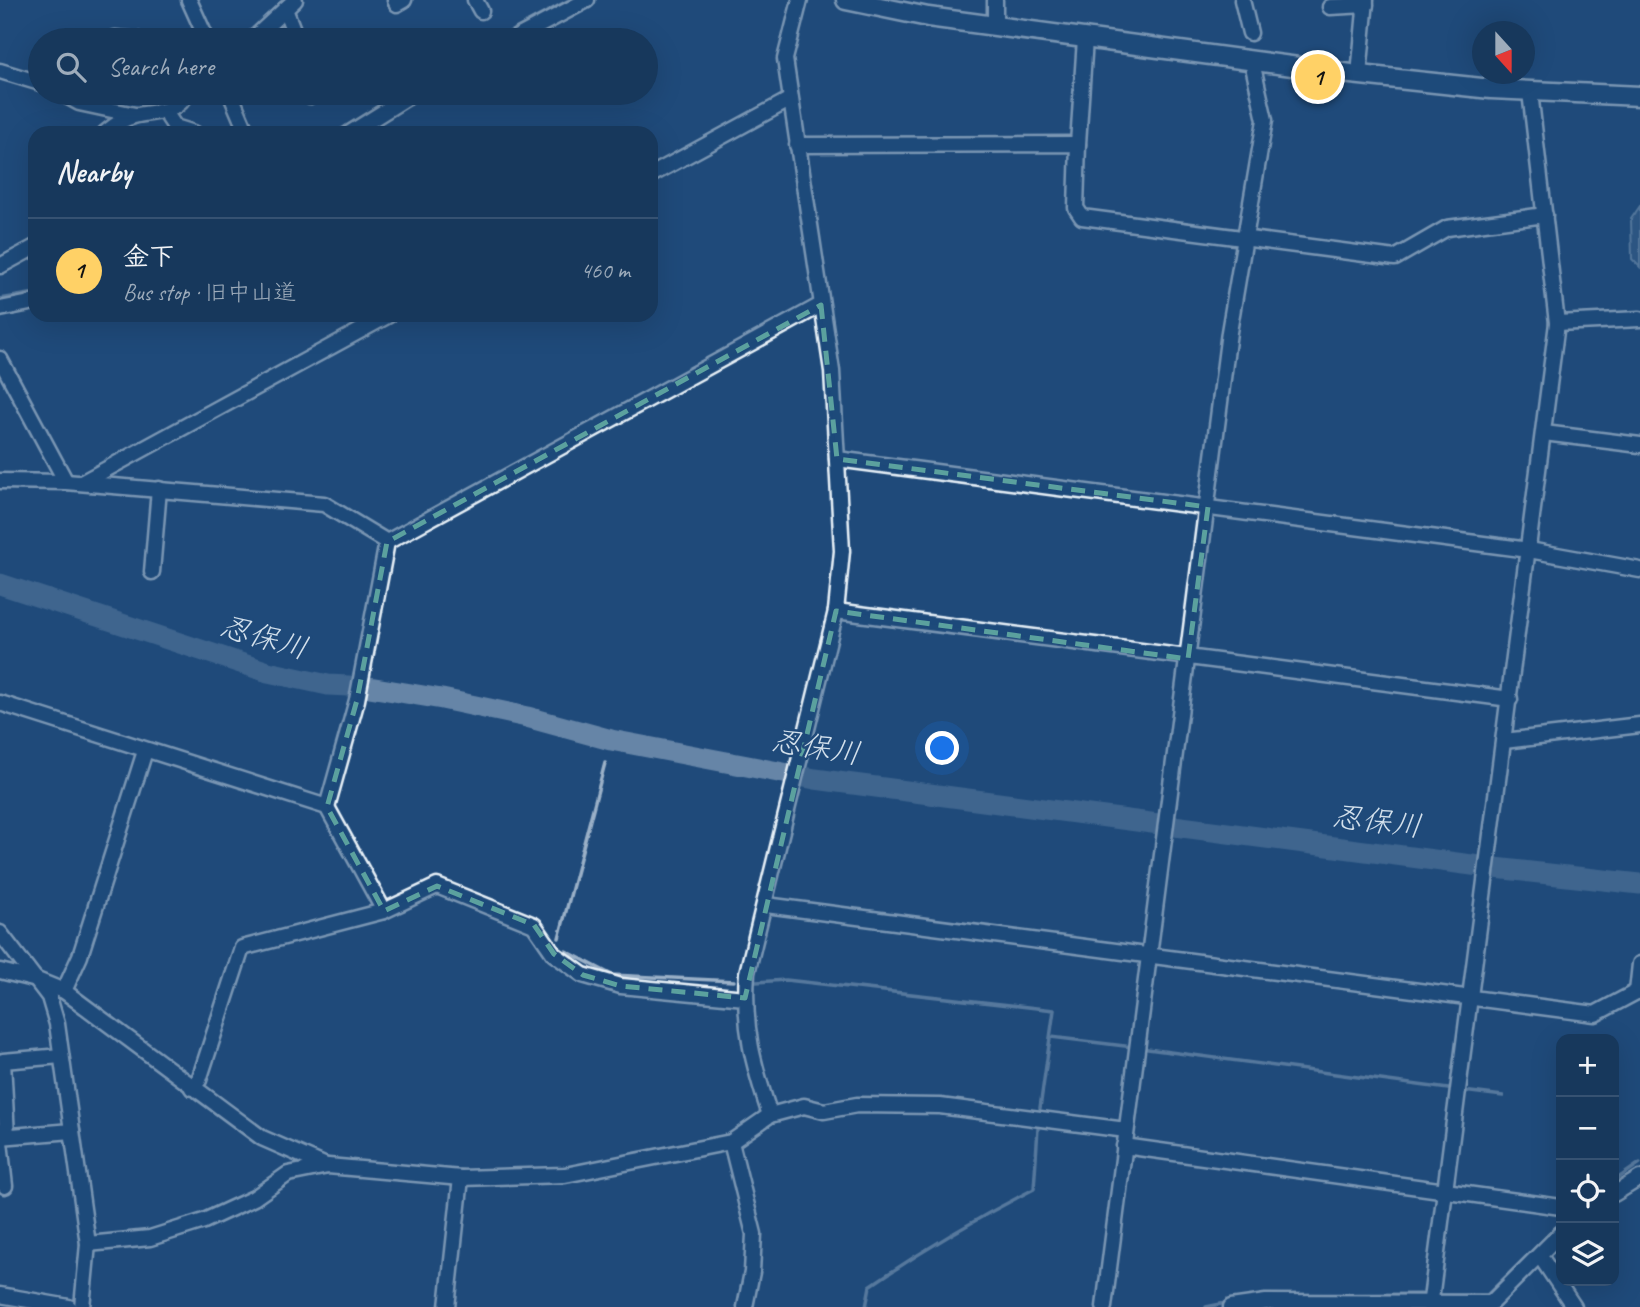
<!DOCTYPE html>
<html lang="en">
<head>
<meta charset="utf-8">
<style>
	:root { --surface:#17385c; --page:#203f62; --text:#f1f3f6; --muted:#9eacbb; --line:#365272; --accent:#ffd166 }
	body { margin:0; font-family:Caveat,"Klee One",sans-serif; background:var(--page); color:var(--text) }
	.controls { position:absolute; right:21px; bottom:21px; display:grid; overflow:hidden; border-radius:14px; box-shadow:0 7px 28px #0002 }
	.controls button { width:63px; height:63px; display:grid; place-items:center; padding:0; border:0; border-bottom:2px solid var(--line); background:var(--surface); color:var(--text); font:35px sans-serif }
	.compass { position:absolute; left:1472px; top:21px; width:63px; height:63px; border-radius:50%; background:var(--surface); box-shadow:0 7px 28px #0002; rotate:159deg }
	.you { position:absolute; left:943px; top:749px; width:24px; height:24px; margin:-18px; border:5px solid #fff; border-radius:50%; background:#1a73e8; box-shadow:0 0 0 10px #1a73e833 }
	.badge { display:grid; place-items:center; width:46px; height:46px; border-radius:50%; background:var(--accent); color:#111; font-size:23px; font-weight:700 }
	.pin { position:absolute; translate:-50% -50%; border:4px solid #fff; box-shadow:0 2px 7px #0006 }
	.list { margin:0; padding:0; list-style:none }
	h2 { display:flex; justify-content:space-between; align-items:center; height:91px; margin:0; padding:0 28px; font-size:30px }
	h2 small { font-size:23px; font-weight:400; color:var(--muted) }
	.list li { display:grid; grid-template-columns:46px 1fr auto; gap:21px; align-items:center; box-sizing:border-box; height:105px; padding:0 28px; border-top:2px solid var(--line) }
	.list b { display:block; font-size:26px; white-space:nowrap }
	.list p { margin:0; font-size:23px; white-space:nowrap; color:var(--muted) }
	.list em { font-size:23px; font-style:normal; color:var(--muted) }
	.icon { flex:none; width:38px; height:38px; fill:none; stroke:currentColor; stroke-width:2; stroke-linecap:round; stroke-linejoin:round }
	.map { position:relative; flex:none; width:1640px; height:1307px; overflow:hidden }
	.search { position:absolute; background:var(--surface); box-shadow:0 7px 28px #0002; left:28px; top:28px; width:630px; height:77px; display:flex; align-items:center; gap:18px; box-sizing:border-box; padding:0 24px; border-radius:38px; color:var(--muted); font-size:26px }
	.panel { position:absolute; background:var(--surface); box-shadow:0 7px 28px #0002; left:28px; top:126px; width:630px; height:196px; border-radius:21px }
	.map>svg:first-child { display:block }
	.green { fill:#3c628c; stroke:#92aac2; stroke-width:2 }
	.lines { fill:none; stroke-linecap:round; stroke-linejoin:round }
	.stream { stroke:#9ab0c7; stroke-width:3.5 }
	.river { stroke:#6685a7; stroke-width:21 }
	.minor-casing { stroke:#e8f1f8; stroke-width:19 }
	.major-casing { stroke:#e8f1f8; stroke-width:23 }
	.minor { stroke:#1f4a7a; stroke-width:14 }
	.major { stroke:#1f4a7a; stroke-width:18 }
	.marked { fill:none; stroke:#5ba19e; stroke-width:5; stroke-dasharray:14 9; stroke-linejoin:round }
	.labels { text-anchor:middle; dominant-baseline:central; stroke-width:5; stroke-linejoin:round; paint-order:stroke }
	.water-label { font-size:30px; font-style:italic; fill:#d4e1ec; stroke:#1f4a7a }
</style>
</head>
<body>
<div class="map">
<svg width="1640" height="1307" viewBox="0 0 1640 1307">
	<rect width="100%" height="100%" fill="#1f4a7a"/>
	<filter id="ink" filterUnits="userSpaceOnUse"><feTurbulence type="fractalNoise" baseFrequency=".0143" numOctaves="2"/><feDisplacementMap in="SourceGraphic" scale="14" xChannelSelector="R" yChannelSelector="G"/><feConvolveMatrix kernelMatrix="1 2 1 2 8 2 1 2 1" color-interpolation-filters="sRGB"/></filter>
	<g filter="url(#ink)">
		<path class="green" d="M 1640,206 L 1640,267 L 1632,259 L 1631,219 Z"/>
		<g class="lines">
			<g class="stream">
				<path d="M 495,40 L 569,0"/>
				<path d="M 335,133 L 399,93"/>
				<path d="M 0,299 L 35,293"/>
				<path d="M 610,745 L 611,740"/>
				<path d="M 559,938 L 605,763"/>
				<path d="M 566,951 L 612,975 L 734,981"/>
				<path d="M 756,982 L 786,980 L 1054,1010 L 1040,1108"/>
				<path d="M 1051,1037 L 1133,1047"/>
				<path d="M 1140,1048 L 1456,1090"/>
				<path d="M 1463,1091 L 1503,1096"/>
				<path d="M 1614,1181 L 1640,1163"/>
				<path d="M 1290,1295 L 1421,1294"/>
				<path d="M 1441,1295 L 1487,1295 L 1561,1223"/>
				<path d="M 866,1307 L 870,1286 C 923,1250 977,1218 1034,1189 L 1038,1128"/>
				<path d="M 1206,1307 L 1255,1297"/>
			</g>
			<path class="river" d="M 0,584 L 268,672 L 328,685 L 369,687 L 442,699 L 527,717 L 611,740 L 815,779 L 1495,868 L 1640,884"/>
			<defs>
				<g id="minor">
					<path d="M 189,0 L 207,40"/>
					<path d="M 395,0 L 397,4 L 404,0"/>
					<path d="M 475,0 L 481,11"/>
					<path d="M 995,0 L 995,27"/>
					<path d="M 1242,0 L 1250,33"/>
					<path d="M 1330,7 L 1366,5"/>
					<path d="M 285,9 L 297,40"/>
					<path d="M 115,38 L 139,40"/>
					<path d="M 252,40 L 295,0"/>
					<path d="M 512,40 L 587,0"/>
					<path d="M 0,71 L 40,83"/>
					<path d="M 1359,75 L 1366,0"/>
					<path d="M 61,93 L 79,103 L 135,115"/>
					<path d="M 230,93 L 247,133"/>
					<path d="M 309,93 L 310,96"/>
					<path d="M 165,112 L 175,127 L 194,133"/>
					<path d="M 105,133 C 114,126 122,119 134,116 C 154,110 176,116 187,93"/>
					<path d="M 350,133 L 414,93"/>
					<path d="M 1078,144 L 1085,39"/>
					<path d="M 797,145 L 1078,144 L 1076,208 L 1082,217 L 1395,258 L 1447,228 L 1545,215"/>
					<path d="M 651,175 L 789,100"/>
					<path d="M 0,266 L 35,247"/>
					<path d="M 0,309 L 35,302"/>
					<path d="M 1557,323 L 1640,319"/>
					<path d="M 0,359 L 66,482"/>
					<path d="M 1544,433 L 1640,445"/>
					<path d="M 837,459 L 1529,550 L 1640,570"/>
					<path d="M 0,481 L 66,482 L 324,504 L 387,542"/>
					<path d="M 83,482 L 389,315"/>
					<path d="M 152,572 L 159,489"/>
					<path d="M 836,611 L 1510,699"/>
					<path d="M 0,703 L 327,807 L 384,911"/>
					<path d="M 1504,741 L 1640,725"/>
					<path d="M 327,807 L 357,700 L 387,542 L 821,305"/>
					<path d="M 766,905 L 1595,1014 L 1640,990"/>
					<path d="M 0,933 L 49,997 L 57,1024 L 88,1244 L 82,1307"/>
					<path d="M 0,971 L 37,980 L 64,991 L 262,1138 L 326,1166"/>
					<path d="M 64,991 L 80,956 L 145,751"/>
					<path d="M 1637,992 L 1640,964"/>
					<path d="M 192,1088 L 199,1080 L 242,948 L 384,911 L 437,886 L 534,925 L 554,954 L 583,975 L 621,986 L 745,998"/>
					<path d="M 770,1115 C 753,1064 743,1028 747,973 L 836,611 L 842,551 L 832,371 L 785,59 L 800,0"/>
					<path d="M 7,1136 L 3,1061 L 61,1056"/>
					<path d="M 0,1137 L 72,1131"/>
					<path d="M 0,1142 L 5,1186"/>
					<path d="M 731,1142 L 754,1234 L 752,1272 L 745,1307"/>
					<path d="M 1124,1146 L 1561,1207"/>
					<path d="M 1614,1194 L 1640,1178"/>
					<path d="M 88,1244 L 150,1238 L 204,1221 L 254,1198 L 288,1174 L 328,1166 L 461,1178 L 565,1175 L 731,1142 L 770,1115 L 804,1106 L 824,1111 L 857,1105 L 940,1106 L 1126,1130"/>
					<path d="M 1540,1256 L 1574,1307"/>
					<path d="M 0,1295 L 69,1307"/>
					<path d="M 447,1307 L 461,1178"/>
					<path d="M 1104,1307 L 1229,332 L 1265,120 L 1252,62"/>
					<path d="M 1231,1307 L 1266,1302 L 1491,1303 L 1561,1233"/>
					<path d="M 1430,1307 L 1557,323 L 1530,92"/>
				</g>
				<path id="major" d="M 846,0 L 928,17 L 1351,74 L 1491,89 L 1640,96"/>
			</defs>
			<use href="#minor" class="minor-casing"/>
			<use href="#major" class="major-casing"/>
			<use href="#minor" class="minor"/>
			<use href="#major" class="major"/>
		</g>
	</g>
	<path d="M0 0H1640V1307H0ZM 821,305 L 837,459 L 1208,507 L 1188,659 L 836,611 L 745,998 L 621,986 L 583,975 L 554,954 L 534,925 L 437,886 L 384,911 L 327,807 L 357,700 L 387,542 Z" fill="#1f4a7a" fill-opacity=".55" fill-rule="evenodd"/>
	<path class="marked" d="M 821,305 L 837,459 L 1208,507 L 1188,659 L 836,611 L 745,998 L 621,986 L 583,975 L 554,954 L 534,925 L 437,886 L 384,911 L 327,807 L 357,700 L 387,542 Z"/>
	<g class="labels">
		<g class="water-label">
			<text transform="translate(264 637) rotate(16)">忍保川</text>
			<text transform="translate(816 747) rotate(9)">忍保川</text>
			<text transform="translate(1377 821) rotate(7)">忍保川</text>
		</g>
	</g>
</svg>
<div class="controls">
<button>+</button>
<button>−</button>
<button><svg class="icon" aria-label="locate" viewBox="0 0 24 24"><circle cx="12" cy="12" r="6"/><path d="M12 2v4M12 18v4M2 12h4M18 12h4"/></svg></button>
<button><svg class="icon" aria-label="layers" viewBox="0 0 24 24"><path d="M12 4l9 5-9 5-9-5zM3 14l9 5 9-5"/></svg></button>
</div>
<svg class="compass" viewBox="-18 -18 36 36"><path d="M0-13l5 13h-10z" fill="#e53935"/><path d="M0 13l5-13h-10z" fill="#9eacbb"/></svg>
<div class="you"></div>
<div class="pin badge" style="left:1318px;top:77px">1</div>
<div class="search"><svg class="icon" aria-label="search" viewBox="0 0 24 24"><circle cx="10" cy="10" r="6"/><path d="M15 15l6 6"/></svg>Search here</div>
<section class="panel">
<h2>Nearby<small></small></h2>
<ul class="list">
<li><span class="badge">1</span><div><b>金下</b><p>Bus stop · 旧中山道</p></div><em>460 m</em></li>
</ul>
</section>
</div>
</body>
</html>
